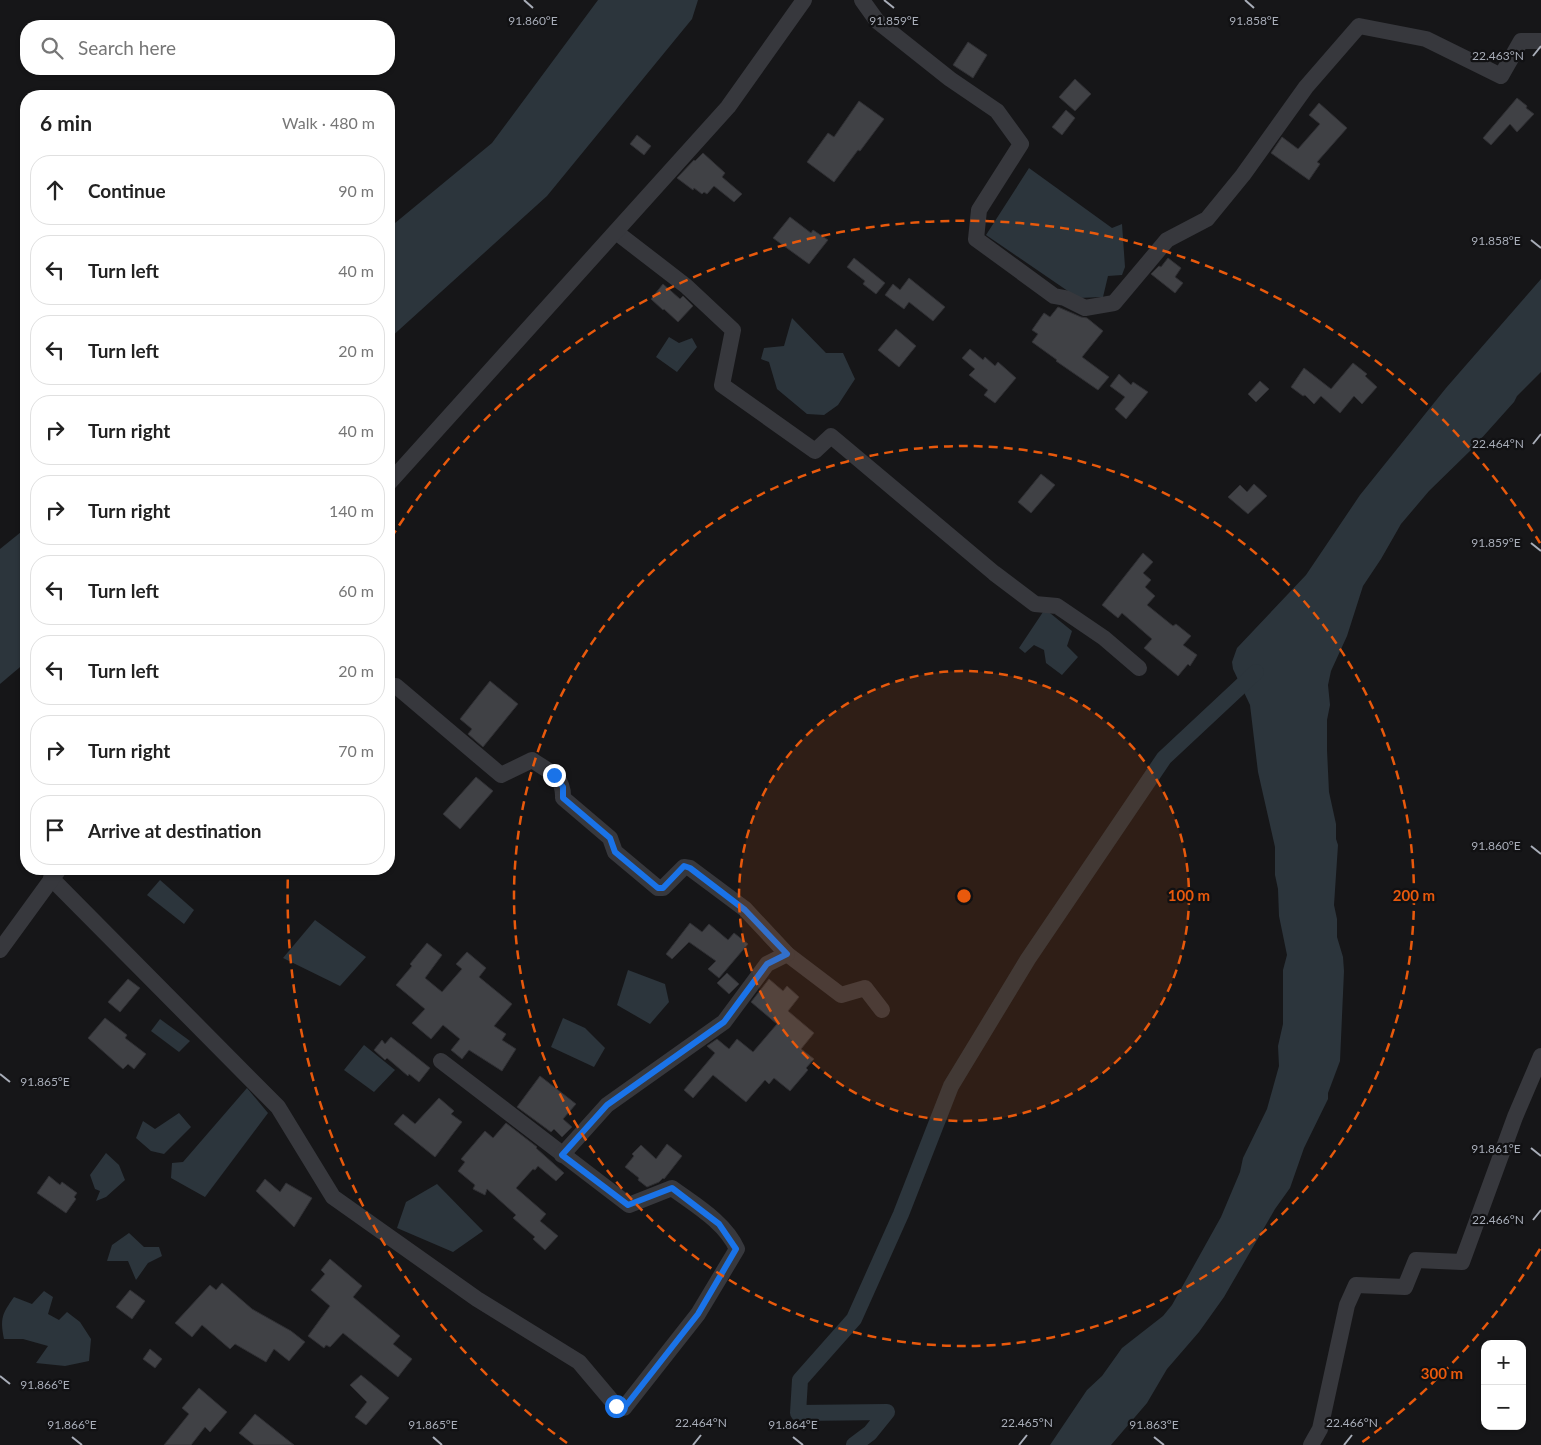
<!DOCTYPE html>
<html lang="en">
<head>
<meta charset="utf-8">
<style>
	:root { --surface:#fff; --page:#f6f6f6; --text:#222; --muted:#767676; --line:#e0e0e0 }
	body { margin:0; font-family:Lato,sans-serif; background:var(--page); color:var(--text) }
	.controls { position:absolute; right:15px; bottom:15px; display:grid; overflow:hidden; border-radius:10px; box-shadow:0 1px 4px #0004 }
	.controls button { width:45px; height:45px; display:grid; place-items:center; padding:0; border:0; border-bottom:1px solid var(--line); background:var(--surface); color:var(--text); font:25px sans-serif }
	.stop { position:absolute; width:15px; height:15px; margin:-11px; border:4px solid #1a73e8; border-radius:50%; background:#fff }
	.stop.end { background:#1a73e8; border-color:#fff; box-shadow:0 1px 5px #0008 }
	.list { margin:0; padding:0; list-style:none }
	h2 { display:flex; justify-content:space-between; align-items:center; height:65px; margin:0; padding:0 20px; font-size:21px }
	h2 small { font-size:16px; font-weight:400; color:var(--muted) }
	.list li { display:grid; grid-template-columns:32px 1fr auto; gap:15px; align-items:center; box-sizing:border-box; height:70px; margin:0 10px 10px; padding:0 10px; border:1px solid var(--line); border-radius:20px }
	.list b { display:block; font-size:19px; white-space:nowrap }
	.list em { font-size:16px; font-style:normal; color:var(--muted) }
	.icon { flex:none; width:28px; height:28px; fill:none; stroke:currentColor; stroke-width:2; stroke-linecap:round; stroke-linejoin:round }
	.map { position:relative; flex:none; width:1541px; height:1445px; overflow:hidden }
	.search { position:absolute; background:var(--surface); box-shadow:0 1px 4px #0004; left:20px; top:20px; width:375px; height:55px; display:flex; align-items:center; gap:12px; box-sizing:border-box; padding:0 18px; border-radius:20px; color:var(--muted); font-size:19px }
	.panel { position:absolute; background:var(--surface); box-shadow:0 1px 4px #0004; left:20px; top:90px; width:375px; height:785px; border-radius:20px }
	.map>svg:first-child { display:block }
	.water { fill:#2c353c }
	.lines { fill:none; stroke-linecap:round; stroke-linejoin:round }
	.canal { stroke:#2c353c; stroke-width:16 }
	.building { fill:#404145; stroke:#303034 }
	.minor { stroke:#37383d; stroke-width:16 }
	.route { stroke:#1a73e8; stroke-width:6 }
	.ticks { fill:none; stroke:#a8adb8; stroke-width:2 }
	.ring { fill:none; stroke:#e8590c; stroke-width:2.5; stroke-dasharray:9 6 }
	.ticks-label { font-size:12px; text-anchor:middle; fill:#a8adb8; stroke:#111113; stroke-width:4.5; stroke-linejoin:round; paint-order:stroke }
	.centre { fill:#e8590c; stroke:#111113; stroke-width:2.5 }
	.ring-label { font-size:15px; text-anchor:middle; font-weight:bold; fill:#e8590c; stroke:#111113; stroke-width:4.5; stroke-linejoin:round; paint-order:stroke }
</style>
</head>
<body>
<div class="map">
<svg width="1541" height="1445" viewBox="0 0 1541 1445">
	<rect width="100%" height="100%" fill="#161618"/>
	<g class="water">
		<path d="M 598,0 L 698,0 L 692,19 L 547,196 L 389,339 L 389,228 L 492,143 Z"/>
		<path d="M 1029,168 L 1112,228 L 1122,224 L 1125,267 L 1122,275 L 1108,276 L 1103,297 L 1078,298 L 986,235 Z"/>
		<path d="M 1541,279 L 1541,372 L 1517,396 L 1514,402 L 1471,450 L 1429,491 L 1401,524 L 1381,559 L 1363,586 L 1347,636 L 1331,671 L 1328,685 L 1330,705 L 1327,720 L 1327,750 L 1329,792 L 1336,824 L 1336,839 L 1338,845 L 1334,905 L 1337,919 L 1337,937 L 1343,957 L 1344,971 L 1340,1061 L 1328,1093 L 1328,1099 L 1304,1148 L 1290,1188 L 1275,1209 L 1224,1297 L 1199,1332 L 1167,1369 L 1147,1403 L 1111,1445 L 1050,1445 L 1087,1390 L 1102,1376 L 1122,1348 L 1163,1316 L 1172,1305 L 1221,1217 L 1240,1172 L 1243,1158 L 1267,1109 L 1279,1066 L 1278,1046 L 1283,1024 L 1283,970 L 1287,955 L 1279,916 L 1278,889 L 1275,875 L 1275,847 L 1258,772 L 1250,705 L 1233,669 L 1232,662 L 1237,648 L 1306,575 L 1360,495 L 1446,388 Z"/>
		<path d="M 792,318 L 826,353 L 843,353 L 855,379 L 838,405 L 824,415 L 807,414 L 777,389 L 769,362 L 761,359 L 764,348 L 784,346 Z"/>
		<path d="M 669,337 L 679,343 L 692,338 L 697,347 L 677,372 L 656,357 Z"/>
		<path d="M 26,528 L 26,662 L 0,684 L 0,549 Z"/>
		<path d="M 1045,609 L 1072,631 L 1067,646 L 1078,657 L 1062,675 L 1046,663 L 1044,650 L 1034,645 L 1025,653 L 1019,648 Z"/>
		<path d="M 160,880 L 194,910 L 184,924 L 147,895 Z"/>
		<path d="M 315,920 L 366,957 L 340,986 L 283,958 Z"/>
		<path d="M 628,970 L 665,984 L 669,1002 L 650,1024 L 617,1005 Z"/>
		<path d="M 563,1018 L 585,1028 L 605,1048 L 594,1067 L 551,1047 Z"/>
		<path d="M 160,1019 L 190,1041 L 179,1052 L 151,1031 Z"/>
		<path d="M 364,1045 L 395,1070 L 374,1092 L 344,1070 Z"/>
		<path d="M 247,1088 L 268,1113 L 205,1197 L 171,1178 L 172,1163 L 183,1162 Z"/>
		<path d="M 179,1113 L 191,1127 L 164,1154 L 151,1151 L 136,1138 L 143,1121 L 155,1129 Z"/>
		<path d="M 106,1153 L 119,1165 L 125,1180 L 106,1197 L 96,1201 L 100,1191 L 95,1189 L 90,1175 Z"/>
		<path d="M 437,1184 L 483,1231 L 453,1252 L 397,1228 L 406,1202 Z"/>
		<path d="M 129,1233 L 144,1247 L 159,1247 L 162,1256 L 148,1263 L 136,1280 L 128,1261 L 107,1261 L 112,1245 Z"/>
		<path d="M 44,1291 L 53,1297 L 48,1314 L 59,1320 L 67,1312 L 80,1322 L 91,1339 L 89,1361 L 65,1366 L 36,1363 L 48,1346 L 23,1339 L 4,1339 C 0,1318 2,1314 14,1297 L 32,1304 Z"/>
	</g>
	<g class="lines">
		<path class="canal" d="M 854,1445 L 870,1433 L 887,1412 L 798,1413 L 800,1380 L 854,1319 L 901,1214 L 951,1086 L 1028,959 L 1164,758 L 1256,672"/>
	</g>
	<g class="building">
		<path d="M 968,42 L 987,55 L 973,78 L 953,65 Z"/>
		<path d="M 1075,79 L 1091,94 L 1075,111 L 1059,97 Z"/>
		<path d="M 1517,98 L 1527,106 L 1526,108 L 1534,114 L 1517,132 L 1510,124 L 1491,145 L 1483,138 Z"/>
		<path d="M 859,101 L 884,119 L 860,151 L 858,150 L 834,182 L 807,162 L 828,133 L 834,137 Z"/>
		<path d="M 1319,103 L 1347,128 L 1317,162 L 1320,164 L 1309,180 L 1271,153 L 1282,137 L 1298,149 L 1320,124 L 1309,115 Z"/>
		<path d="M 1066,110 L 1075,118 L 1062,135 L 1052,127 Z"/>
		<path d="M 637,135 L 651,146 L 644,155 L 630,144 Z"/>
		<path d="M 703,153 L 725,173 L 722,177 L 742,194 L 734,202 L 714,186 L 707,194 L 704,192 L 702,194 L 694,188 L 693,190 L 677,178 L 694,160 L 695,161 Z"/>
		<path d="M 790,217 L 811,233 L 813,230 L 828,240 L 809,264 L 773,238 Z"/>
		<path d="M 854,258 L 885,283 L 876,294 L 863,284 L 865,281 L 847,267 Z"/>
		<path d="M 1168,258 L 1181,268 L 1175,277 L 1183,283 L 1175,293 L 1151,274 L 1159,266 L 1161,267 Z"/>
		<path d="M 909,278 L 945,307 L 933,321 L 909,302 L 904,309 L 885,295 L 893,284 L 900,290 Z"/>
		<path d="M 663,284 L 680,299 L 683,296 L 693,306 L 678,322 L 664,309 L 663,310 L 651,299 Z"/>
		<path d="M 1058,307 L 1081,317 L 1087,318 L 1103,331 L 1082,357 L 1109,377 L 1098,390 L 1056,361 L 1057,360 L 1032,342 L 1038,334 L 1032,330 L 1044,313 L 1050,317 Z"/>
		<path d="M 896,329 L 916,346 L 899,367 L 878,350 Z"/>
		<path d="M 970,349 L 983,360 L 985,357 L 995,366 L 998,362 L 1016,378 L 995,403 L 984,395 L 988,390 L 969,375 L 975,369 L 962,358 Z"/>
		<path d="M 1353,363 L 1367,374 L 1365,376 L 1377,387 L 1362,404 L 1354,396 L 1340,413 L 1321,396 L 1314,404 L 1305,395 L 1303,396 L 1291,387 L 1304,368 L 1331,389 Z"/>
		<path d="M 1119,374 L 1131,385 L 1133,382 L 1148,392 L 1126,419 L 1115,409 L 1125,397 L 1110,386 Z"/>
		<path d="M 1260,381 L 1269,389 L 1256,402 L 1248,394 Z"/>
		<path d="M 1041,474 L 1055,485 L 1031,513 L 1018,502 Z"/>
		<path d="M 1254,484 L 1267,496 L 1248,514 L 1228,497 L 1240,485 L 1247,492 Z"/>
		<path d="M 1143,553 L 1153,562 L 1143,573 L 1151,580 L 1145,587 L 1155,596 L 1147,605 L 1173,626 L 1176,624 L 1191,636 L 1183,645 L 1197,655 L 1190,666 L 1188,664 L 1178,676 L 1144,648 L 1152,639 L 1122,613 L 1118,618 L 1102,605 Z"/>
		<path d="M 490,681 L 518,704 L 483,747 L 468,734 L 472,729 L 460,719 Z"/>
		<path d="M 476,777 L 493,791 L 460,829 L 443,814 Z"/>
		<path d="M 690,923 L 702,932 L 709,924 L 728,940 L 734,933 L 748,944 L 719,978 L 708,969 L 716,961 L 689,942 L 672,959 L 666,954 Z"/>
		<path d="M 427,943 L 442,955 L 425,978 L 442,992 L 462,969 L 456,964 L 467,952 L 486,968 L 479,977 L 512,1004 L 494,1026 L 506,1034 L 502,1040 L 516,1049 L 502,1071 L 469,1050 L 462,1059 L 451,1050 L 460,1039 L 443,1025 L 431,1039 L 412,1023 L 425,1009 L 396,985 L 412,966 L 410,964 Z"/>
		<path d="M 727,973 L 739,984 L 729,994 L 717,983 Z"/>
		<path d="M 128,979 L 140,988 L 120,1012 L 108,1002 Z"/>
		<path d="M 769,979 L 783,991 L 787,986 L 799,997 L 788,1011 L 814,1033 L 801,1049 L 814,1059 L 806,1068 L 808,1070 L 790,1091 L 774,1078 L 769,1084 L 765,1080 L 746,1102 L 713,1075 L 693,1098 L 684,1090 L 715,1053 L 707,1046 L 717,1039 L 729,1049 L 737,1039 L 753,1052 L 777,1024 L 751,1002 Z"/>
		<path d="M 105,1018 L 127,1035 L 125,1038 L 146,1054 L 134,1069 L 128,1064 L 123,1069 L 88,1038 Z"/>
		<path d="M 391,1037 L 430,1068 L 419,1082 L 409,1074 L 408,1076 L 387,1058 L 385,1060 L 374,1050 L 382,1040 L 385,1044 Z"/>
		<path d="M 540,1076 L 576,1104 L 563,1119 L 572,1127 L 562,1137 L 554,1129 L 551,1132 L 517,1107 Z"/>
		<path d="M 439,1098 L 454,1111 L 451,1114 L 462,1122 L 435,1157 L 394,1124 L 403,1114 L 415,1124 Z"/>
		<path d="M 506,1123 L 537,1147 L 536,1148 L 564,1173 L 556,1181 L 538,1166 L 535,1170 L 533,1169 L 516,1188 L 546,1214 L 540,1221 L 558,1236 L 545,1250 L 533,1239 L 535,1237 L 513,1218 L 516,1215 L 487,1189 L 485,1195 L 473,1189 L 475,1185 L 458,1171 L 465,1162 L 461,1159 L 485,1131 L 493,1138 Z"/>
		<path d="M 667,1144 L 682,1156 L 664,1179 L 663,1178 L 659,1182 L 647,1187 L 638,1180 L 639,1178 L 625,1167 L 634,1156 L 632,1154 L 641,1145 L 656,1159 Z"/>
		<path d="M 49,1176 L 60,1185 L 62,1182 L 77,1193 L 74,1197 L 76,1199 L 66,1213 L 37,1193 Z"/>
		<path d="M 265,1179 L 280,1192 L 286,1183 L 312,1198 L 294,1227 L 256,1191 Z"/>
		<path d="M 330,1259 L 362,1286 L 353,1297 L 400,1336 L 393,1344 L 412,1359 L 398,1377 L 343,1333 L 330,1347 L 326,1345 L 324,1348 L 308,1336 L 330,1306 L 311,1290 L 325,1274 L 321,1270 Z"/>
		<path d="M 222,1283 L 252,1309 L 291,1331 L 305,1342 L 289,1361 L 274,1349 L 266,1362 L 235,1344 L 230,1349 L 202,1325 L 192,1337 L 175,1323 L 210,1285 L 216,1290 Z"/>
		<path d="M 130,1290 L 145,1301 L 132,1319 L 116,1307 Z"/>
		<path d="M 150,1349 L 162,1359 L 155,1368 L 143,1359 Z"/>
		<path d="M 361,1375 L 389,1398 L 366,1425 L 355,1417 L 367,1402 L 350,1385 Z"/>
		<path d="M 199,1388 L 227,1412 L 210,1432 L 205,1427 L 191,1445 L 164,1445 L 189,1414 L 182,1408 Z"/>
		<path d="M 255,1414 L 294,1445 L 254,1445 L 239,1433 Z"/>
	</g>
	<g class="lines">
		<g class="minor">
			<path d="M 862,0 L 877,21 L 950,79 L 997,111 L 1021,144 L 979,210 L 976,239 L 1054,296 L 1065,298 L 1085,308 L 1114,303 L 1167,240 L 1207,219 L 1243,175 L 1306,87 L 1359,26 L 1426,39 L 1501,76 L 1521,41 L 1541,41"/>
			<path d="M 616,232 L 686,286 L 733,330 L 722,385 L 815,451 L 831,436 L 994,573 L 1035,604 L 1057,606 L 1104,638 L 1139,668"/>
			<path d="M 389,483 L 728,107 L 804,0"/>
			<path d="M 389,687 L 396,686 L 501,775 L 532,760 C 548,771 564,776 563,798 L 610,838 L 615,852 L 658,888 L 663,888 L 684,867 L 690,868 L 745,909 L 787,954 L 841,995 L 865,988 L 882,1010"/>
			<path d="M 51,878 L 278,1107 L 333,1197 L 477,1299 L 579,1362 L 617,1407 L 624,1408 L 698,1314 L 737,1249 C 725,1222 695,1205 672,1188 L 629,1205 L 441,1061"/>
			<path d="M 0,950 L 59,869"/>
			<path d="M 562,1155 L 607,1105 L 724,1022 L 767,964 L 787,954"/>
			<path d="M 1311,1445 L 1320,1429 L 1347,1305 L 1356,1285 L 1405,1287 L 1416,1260 L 1462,1262 L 1515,1117 L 1541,1056"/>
		</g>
	</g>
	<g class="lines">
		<path class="route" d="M 554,775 L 563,787 L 563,798 L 610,838 L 615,852 L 658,888 L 663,888 L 684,866 L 690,868 L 745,910 L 787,954 L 767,964 L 724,1022 L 607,1105 L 562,1155 L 628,1205 L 672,1188 L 719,1224 L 736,1249 L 698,1314 L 628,1403 L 624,1408 L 616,1406"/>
	</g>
	<path class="ticks" d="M 524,0 L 533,8M 884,0 L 894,8M 1245,0 L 1254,8M 1533,56 L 1541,46M 1531,240 L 1541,248M 1533,444 L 1541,434M 1531,543 L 1541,551M 1531,846 L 1541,854M 0,1074 L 10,1082M 1531,1148 L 1541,1156M 1533,1220 L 1541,1210M 0,1376 L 10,1384M 72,1437 L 82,1445M 433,1437 L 442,1445M 793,1437 L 803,1445M 1154,1437 L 1164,1445M 693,1445 L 701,1435M 1019,1445 L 1027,1435M 1344,1445 L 1352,1435"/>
	<circle cx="964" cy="896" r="225" fill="#e8590c" fill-opacity=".12"/>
	<g class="ring">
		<circle cx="964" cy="896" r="225"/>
		<circle cx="964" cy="896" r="450"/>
		<path d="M1540 1249A676 676 0 0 1 1361 1443M567 1443A676 676 0 0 1 288 872M391 538A676 676 0 0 1 1540 543"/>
	</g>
	<g class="ticks-label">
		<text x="533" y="25">91.860°E</text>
		<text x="894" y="25">91.859°E</text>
		<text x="1254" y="25">91.858°E</text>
		<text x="1498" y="60">22.463°N</text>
		<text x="1496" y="245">91.858°E</text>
		<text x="1498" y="448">22.464°N</text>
		<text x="1496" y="547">91.859°E</text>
		<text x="1496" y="850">91.860°E</text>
		<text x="45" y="1086">91.865°E</text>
		<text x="1496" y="1153">91.861°E</text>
		<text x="1498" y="1224">22.466°N</text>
		<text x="45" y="1389">91.866°E</text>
		<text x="701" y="1427">22.464°N</text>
		<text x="1027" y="1427">22.465°N</text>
		<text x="1352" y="1427">22.466°N</text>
		<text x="72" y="1429">91.866°E</text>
		<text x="433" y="1429">91.865°E</text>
		<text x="793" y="1429">91.864°E</text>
		<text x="1154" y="1429">91.863°E</text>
	</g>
	<circle cx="964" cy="896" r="8" class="centre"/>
	<g class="ring-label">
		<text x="1189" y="901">100 m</text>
		<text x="1414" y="901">200 m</text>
		<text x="1442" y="1379">300 m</text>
	</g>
</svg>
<div class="controls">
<button>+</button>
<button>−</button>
</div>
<div class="stop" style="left:616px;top:1406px"></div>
<div class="stop end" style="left:554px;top:775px"></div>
<div class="search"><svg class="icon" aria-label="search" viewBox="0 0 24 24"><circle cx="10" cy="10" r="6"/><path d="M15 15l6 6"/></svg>Search here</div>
<section class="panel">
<h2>6 min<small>Walk · 480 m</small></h2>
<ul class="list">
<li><svg class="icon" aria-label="ahead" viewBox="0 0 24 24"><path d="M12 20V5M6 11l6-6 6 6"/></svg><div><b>Continue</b></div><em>90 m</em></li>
<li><svg class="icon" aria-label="left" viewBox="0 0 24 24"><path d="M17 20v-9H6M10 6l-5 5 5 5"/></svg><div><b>Turn left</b></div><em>40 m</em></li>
<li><svg class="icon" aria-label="left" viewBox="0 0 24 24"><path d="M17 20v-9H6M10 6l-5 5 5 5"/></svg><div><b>Turn left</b></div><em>20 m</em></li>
<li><svg class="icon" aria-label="right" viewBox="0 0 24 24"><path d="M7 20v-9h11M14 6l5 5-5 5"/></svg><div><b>Turn right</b></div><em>40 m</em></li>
<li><svg class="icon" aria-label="right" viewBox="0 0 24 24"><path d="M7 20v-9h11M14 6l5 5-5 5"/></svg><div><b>Turn right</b></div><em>140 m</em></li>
<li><svg class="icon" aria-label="left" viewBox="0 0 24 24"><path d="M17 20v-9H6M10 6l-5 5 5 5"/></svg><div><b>Turn left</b></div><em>60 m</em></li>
<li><svg class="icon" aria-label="left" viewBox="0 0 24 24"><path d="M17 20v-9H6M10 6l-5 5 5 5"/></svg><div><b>Turn left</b></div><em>20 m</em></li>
<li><svg class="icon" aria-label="right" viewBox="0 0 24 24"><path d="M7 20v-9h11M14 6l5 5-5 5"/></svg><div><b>Turn right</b></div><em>70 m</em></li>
<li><svg class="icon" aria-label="arrive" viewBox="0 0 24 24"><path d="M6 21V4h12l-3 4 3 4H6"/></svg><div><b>Arrive at destination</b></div></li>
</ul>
</section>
</div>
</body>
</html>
